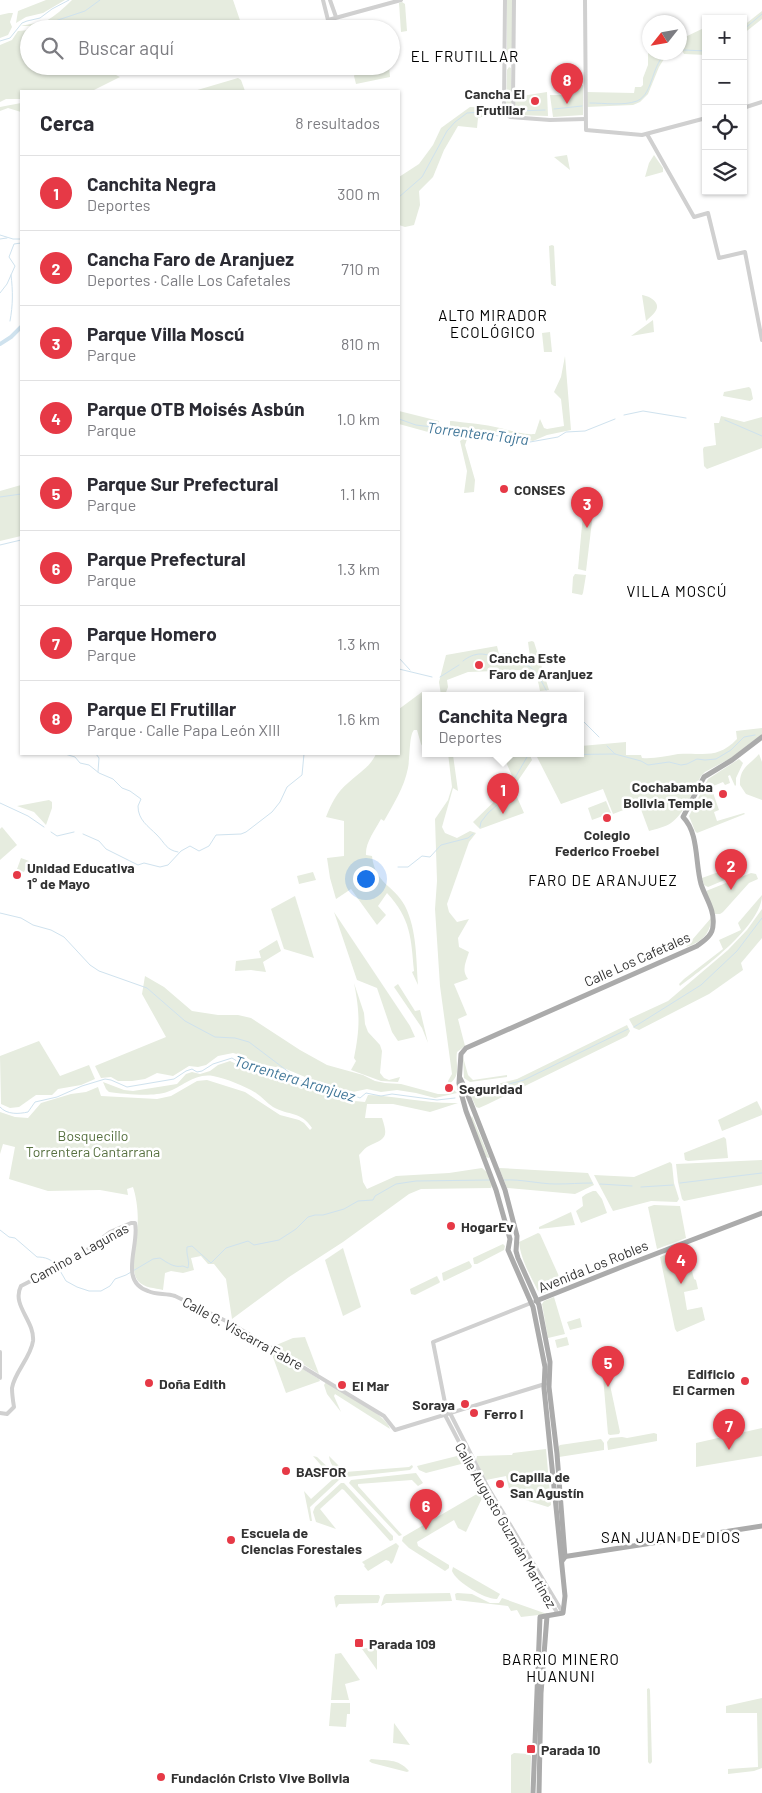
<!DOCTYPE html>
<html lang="es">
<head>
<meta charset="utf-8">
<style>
	:root { --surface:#fff; --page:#f7f7f7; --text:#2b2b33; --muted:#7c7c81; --line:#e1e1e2; --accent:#e63946 }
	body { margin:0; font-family:Barlow,sans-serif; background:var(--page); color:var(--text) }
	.controls { position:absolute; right:15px; top:15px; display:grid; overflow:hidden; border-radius:0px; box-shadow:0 1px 4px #0004 }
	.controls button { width:45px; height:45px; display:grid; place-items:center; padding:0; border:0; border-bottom:1px solid var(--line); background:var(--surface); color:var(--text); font:25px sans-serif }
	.compass { position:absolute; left:642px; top:15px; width:45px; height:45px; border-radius:50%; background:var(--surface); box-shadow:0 1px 4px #0004; rotate:239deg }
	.you { position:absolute; left:365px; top:878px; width:18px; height:18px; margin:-12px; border:4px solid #fff; border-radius:50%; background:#1a73e8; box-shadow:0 0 0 8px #1a73e833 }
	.badge { display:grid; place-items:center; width:32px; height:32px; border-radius:50%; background:var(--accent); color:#fff; font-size:16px; font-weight:700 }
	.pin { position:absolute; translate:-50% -41px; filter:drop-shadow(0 1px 2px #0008) }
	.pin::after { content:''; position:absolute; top:26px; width:18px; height:15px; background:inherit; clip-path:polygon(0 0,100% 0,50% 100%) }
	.popup { position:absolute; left:422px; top:692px; width:162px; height:65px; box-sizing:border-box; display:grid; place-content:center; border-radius:0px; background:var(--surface); filter:drop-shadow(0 1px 4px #0005); font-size:16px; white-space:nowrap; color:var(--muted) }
	.popup b { font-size:19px; color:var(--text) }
	.popup::after { content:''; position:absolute; left:50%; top:100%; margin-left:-10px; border:10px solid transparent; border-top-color:var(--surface) }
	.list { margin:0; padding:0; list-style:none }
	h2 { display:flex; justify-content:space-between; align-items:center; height:65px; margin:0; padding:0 20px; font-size:21px }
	h2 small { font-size:16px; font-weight:400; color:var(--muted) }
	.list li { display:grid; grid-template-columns:32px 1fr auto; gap:15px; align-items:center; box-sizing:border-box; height:75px; padding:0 20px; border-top:1px solid var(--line) }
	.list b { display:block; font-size:19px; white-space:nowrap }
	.list p { margin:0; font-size:16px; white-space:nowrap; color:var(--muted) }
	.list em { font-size:16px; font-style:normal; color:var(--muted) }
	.icon { flex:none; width:28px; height:28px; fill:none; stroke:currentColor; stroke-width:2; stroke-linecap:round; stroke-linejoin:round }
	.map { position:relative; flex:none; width:762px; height:1793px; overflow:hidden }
	.search { position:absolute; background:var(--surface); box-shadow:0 1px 4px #0004; left:20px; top:20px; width:380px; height:55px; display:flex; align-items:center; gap:12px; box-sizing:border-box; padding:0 18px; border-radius:28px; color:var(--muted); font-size:19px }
	.panel { position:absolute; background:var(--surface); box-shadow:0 1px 4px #0004; left:20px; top:90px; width:380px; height:665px; border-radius:0px }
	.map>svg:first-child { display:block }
	.green { fill:#e6ecdf }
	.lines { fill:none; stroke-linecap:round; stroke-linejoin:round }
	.stream { stroke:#cfe2ee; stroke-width:1 }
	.canal { stroke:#cfe2ee; stroke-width:4 }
	.minor { stroke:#d0d0d0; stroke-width:4 }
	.major { stroke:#ababab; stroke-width:5 }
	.poi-dot { fill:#e63946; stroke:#fff; stroke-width:2 }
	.labels { text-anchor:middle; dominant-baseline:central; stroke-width:5; stroke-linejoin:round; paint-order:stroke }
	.poi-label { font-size:14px; font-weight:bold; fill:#333; stroke:#fff; text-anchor:start }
	.street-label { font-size:14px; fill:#333; stroke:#fff }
	.park-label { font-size:14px; fill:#56703f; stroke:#fff }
	.neighbourhood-label { font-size:15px; letter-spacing:1px; fill:#000; stroke:#fff }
	.water-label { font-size:15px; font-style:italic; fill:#3f7597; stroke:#fff }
</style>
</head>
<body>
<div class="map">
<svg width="762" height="1793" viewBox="0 0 762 1793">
	<rect width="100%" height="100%" fill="#fff"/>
	<g class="green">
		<path d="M 46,0 L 65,0 L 43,13 L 26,17 L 16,23 L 18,11 Z"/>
		<path d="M 72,0 L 233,0 L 243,29 L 57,29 L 48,26 L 21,26 C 27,24 42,23 46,21 C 55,16 64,8 72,0 Z"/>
		<path d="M 507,0 L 513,0 L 513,61 L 511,61 L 507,54 Z"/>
		<path d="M 402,2 L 405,4 L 407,31 L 401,32 L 399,3 Z"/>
		<path d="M 762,11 L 762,19 L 743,34 L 743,26 Z"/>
		<path d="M 9,13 L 13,13 L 10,22 L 12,27 L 8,35 L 0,38 L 0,15 Z"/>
		<path d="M 706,27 L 706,55 L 684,54 L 681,48 L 681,39 Z"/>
		<path d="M 29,30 L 29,66 L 105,66 L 114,74 L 120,77 L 92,91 L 21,91 L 21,99 L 6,99 L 0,102 L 0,45 L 12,40 L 18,31 Z"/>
		<path d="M 649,51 L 678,53 L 664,59 L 659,67 L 648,94 L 640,102 L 633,105 L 586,107 L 586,92 L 634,93 L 635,87 L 641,87 L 643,85 L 643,78 L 648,65 L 648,52 Z"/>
		<path d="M 112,66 L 159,66 L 124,75 Z"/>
		<path d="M 375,66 L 389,66 L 390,77 L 356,84 L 354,76 L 355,74 Z"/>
		<path d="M 509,67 L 511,68 L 512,115 L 508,114 L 506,109 L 507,70 Z"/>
		<path d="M 238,78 L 241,80 L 245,91 L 194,91 Z"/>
		<path d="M 583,85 L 583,115 L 553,117 L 550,95 L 564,95 L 564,87 Z"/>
		<path d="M 547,92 L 548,116 L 516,115 L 515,113 L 515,97 Z"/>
		<path d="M 21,103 L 21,112 L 8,108 L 0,111 L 0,107 Z"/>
		<path d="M 470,107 L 501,108 L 503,115 L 493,114 L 478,118 L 477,128 L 458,126 L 444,150 L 433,177 L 419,191 L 420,205 L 414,225 L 405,227 L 399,225 L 399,177 L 419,164 L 433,145 L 441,128 Z"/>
		<path d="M 567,155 L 570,170 L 554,157 Z"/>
		<path d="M 654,155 L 663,168 L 663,172 L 645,177 L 649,163 Z"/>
		<path d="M 552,245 L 554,246 L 556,286 L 554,286 L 551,284 L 549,246 Z"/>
		<path d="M 642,295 C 650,296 662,303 655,312 C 653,315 649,318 646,321 Z"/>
		<path d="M 653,320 L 654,332 L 631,336 Z"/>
		<path d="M 550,332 L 552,352 L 544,352 L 542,333 Z"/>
		<path d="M 565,356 L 571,430 L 547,435 L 533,441 L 491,431 L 450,427 L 450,421 L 452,421 C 468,423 484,424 500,428 C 512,431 523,435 535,434 L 540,419 L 544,428 L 547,429 L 564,426 L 561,399 L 554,392 L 561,377 Z"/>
		<path d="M 749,387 L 751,389 L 753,399 L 750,401 L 723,396 L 724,392 Z"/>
		<path d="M 399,411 L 439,421 L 437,431 L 428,432 L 399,424 Z"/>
		<path d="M 721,416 L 744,422 L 762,417 L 762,448 L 707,469 L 704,466 L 703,449 L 704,447 L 716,445 L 714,423 L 719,423 Z"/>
		<path d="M 463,439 L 467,439 L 465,445 L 475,480 L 474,492 L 464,493 L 467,471 L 460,441 Z"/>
		<path d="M 21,485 L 21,536 L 0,541 L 0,491 Z"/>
		<path d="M 585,512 L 593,513 L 586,571 L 578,569 L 583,514 Z"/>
		<path d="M 575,574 L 586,575 L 583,593 L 582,595 L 572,593 L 573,577 Z"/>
		<path d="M 532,641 L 534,642 L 549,690 L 540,691 C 538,680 537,673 525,670 L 468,672 L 447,680 L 448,687 L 445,695 L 441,695 L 439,682 L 446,655 L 497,646 L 499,654 L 510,653 L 517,658 L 530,657 L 528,642 Z"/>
		<path d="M 422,692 L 425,717 L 425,750 L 421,744 L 417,730 L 414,730 C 409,735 410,759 408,768 C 404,788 394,803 384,821 L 381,819 C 375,830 365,843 366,855 L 372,856 C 375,884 394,885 405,906 C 417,930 416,959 418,985 L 412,972 L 414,971 C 411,938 411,919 387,893 L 378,906 L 386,915 L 377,925 L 351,889 L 336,899 L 330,878 L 327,858 L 344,856 L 344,821 L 326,817 C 331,804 337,792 348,783 C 359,773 370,767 376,754 L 399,754 L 399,709 Z"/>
		<path d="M 762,728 L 762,734 L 731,758 L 705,772 L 701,776 C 693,791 685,813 671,823 C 665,827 656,829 649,831 L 639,804 L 613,814 L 603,789 L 561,804 L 536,755 L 536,753 L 580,753 L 581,746 L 626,742 L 626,755 L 641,755 L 642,758 C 654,759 666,756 678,754 C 703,752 717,760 737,739 L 736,731 Z"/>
		<path d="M 448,753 L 452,753 L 453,755 L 458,791 L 453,788 L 442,827 L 445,833 L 457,838 L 470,831 L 476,833 L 469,842 L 447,904 L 449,912 L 457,922 L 469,919 L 458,938 L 459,947 L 469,952 C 466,962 461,970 468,979 L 454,984 L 467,1015 L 458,1019 L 465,1046 L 457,1052 C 455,1065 462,1075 449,1084 L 448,1081 L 452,1074 L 440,986 L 435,909 L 437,881 L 435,819 L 448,800 L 452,787 Z"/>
		<path d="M 502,753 L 529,753 L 532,760 L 513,788 L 524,813 L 480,829 L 473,822 L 505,791 L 513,778 Z"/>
		<path d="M 759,754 L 762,762 L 762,800 L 746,794 L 740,785 C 739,767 751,764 759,754 Z"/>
		<path d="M 739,759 L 743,763 L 736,778 L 736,785 L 735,786 L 730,775 L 728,776 L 730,783 L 725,785 L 723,782 L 711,787 L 719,810 L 714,812 L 717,821 L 744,813 L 745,814 L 697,833 L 695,831 L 689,816 L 708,779 Z"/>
		<path d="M 49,800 L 52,802 L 52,808 L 46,825 L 34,812 L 17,806 Z"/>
		<path d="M 606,801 L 611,813 L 592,820 L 588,808 Z"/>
		<path d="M 2,827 L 17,845 L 0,860 L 0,829 Z"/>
		<path d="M 21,858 L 29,861 L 24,872 L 17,869 Z"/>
		<path d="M 738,865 L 741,873 L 708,887 L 704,885 L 702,878 Z"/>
		<path d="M 313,872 L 316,880 L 299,884 L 297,876 Z"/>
		<path d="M 751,873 L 756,874 L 758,879 L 749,883 L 723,912 L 720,914 L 715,914 L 706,891 Z"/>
		<path d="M 762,895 C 762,925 703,969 680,986 L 679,984 L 684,979 L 723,949 L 719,940 L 741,930 L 738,923 Z"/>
		<path d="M 295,896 L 314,958 L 284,949 L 271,909 Z"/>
		<path d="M 762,909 L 762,938 L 741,963 L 743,970 L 709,994 L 639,1030 L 634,1028 L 629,1019 L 668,1001 L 728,950 L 747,930 Z"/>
		<path d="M 334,912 L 410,1026 L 415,1037 L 398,1041 L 392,1032 L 377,988 L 357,980 Z"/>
		<path d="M 711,918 C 711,934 700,943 686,947 Z"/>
		<path d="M 277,940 L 281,951 L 263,962 L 266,972 L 251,970 L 235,971 L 236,961 L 261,958 L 259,951 Z"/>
		<path d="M 145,976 L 164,987 L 192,1011 L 218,1015 L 238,1015 L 251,1018 L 300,1050 L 327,1065 L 363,1075 L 375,1081 L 385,1083 L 401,1084 L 438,1094 L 448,1094 L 454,1090 L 457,1093 L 435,1098 L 416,1093 L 397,1090 L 381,1092 L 367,1089 L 353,1092 L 329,1087 L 286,1069 L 255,1063 L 244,1056 L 233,1053 L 218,1056 L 206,1065 L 198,1067 L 189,1066 L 173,1076 L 157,1073 L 145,1079 L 132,1081 L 118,1081 L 111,1077 L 101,1078 L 95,1066 L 166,1037 L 142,994 Z"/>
		<path d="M 354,983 L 364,1013 L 365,1024 L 368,1032 L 380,1045 L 382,1051 L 380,1073 L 384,1078 L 389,1080 L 400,1077 L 398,1082 L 381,1081 L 351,1070 L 356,1061 L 354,1058 C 360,1028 360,1013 354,983 Z"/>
		<path d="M 398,984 L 415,1011 L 420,1010 L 428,1043 L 422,1028 L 394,987 Z"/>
		<path d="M 627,1025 L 630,1031 L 627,1036 L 488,1104 L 479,1108 L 476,1107 L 471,1096 L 474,1090 L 517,1079 Z"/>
		<path d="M 39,1041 L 60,1076 L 89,1065 L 95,1079 L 81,1085 L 58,1089 L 52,1095 L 36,1095 L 19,1107 L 10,1108 L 1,1104 L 0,1056 Z"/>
		<path d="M 463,1057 L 468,1075 L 473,1080 L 507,1075 L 507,1077 L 470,1082 L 464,1078 Z"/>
		<path d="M 230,1061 C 253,1073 278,1077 303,1084 C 310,1086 313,1090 322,1089 L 326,1095 L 337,1095 L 344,1100 L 365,1102 L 368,1095 C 398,1096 428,1104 458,1103 L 430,1112 L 393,1104 L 367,1104 L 365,1118 L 382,1118 C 389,1139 385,1138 367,1147 C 364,1149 361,1153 359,1155 L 363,1182 L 367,1189 L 396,1176 L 449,1173 L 482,1168 L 488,1173 L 492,1185 L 491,1188 L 421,1189 L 409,1194 L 343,1242 L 289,1277 L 232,1319 L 226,1279 L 214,1264 L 208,1264 L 201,1256 L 191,1258 L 194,1270 L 183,1273 L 171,1271 L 165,1273 L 163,1290 C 155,1288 144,1288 138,1281 C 129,1269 136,1243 137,1230 C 139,1217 137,1199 133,1187 L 127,1189 L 128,1195 L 100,1190 L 48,1191 L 9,1179 L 15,1147 L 3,1144 L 0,1154 L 0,1112 L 15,1117 L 28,1118 L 41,1103 L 71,1094 L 86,1092 L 98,1087 L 101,1096 L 157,1099 L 171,1096 L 197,1081 L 207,1080 L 245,1092 L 280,1115 L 299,1120 L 304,1123 L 310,1130 L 312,1128 C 301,1111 289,1116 273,1107 C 267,1103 262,1097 256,1093 C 243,1085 227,1079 213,1076 C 194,1073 183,1087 167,1092 C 153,1097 124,1094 109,1092 L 106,1089 L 103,1082 L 124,1090 L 133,1091 L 177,1084 L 186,1074 L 192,1072 L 200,1074 L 210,1071 L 218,1065 Z"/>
		<path d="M 757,1101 L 762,1111 L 762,1115 L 722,1131 L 718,1120 Z"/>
		<path d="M 472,1116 L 489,1157 L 489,1158 L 486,1157 L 471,1118 Z"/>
		<path d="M 724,1137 L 726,1139 L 728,1158 L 688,1161 L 685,1160 L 684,1153 Z"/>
		<path d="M 762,1160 L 762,1185 L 684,1201 L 682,1199 L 678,1182 L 676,1164 Z"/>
		<path d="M 670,1162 L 672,1164 L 674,1183 L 679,1199 L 677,1202 L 651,1201 L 613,1211 L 594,1175 L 634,1177 Z"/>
		<path d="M 499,1168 L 588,1173 L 594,1185 L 575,1194 L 507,1188 Z"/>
		<path d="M 593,1191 L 596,1191 L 602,1199 L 607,1213 L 581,1223 L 576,1211 L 583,1206 L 582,1197 L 586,1194 Z"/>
		<path d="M 654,1205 L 680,1206 L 686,1238 L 657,1249 L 648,1207 Z"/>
		<path d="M 571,1212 L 575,1225 L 539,1229 L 539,1227 Z"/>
		<path d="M 538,1233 L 540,1234 L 562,1283 L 560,1287 L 542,1294 L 538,1291 C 530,1275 521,1260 519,1242 Z"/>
		<path d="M 503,1244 L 505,1246 L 504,1250 L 477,1264 L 474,1264 L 473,1258 Z"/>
		<path d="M 686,1246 L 689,1248 L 687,1251 L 694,1279 L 696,1280 L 698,1289 L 684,1292 L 687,1310 L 702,1307 L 705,1320 L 677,1332 L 675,1329 L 660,1257 Z"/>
		<path d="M 343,1248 L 361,1307 L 343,1316 L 325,1260 Z"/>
		<path d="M 469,1261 L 472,1266 L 471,1268 L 444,1281 L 443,1280 L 442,1273 Z"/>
		<path d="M 437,1276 L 440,1282 L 439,1283 L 415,1295 L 411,1294 L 410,1289 Z"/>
		<path d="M 554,1297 L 565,1334 L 548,1338 L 542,1304 L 544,1301 Z"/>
		<path d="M 580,1318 L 582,1327 L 570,1330 L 567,1322 Z"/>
		<path d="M 305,1337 L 319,1374 L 274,1346 L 293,1338 Z"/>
		<path d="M 567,1337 L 569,1345 L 557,1348 L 555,1340 Z"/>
		<path d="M 270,1349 L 319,1379 L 320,1381 L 286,1393 Z"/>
		<path d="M 602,1365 L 606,1366 L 620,1432 L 619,1434 L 610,1435 L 608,1434 Z"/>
		<path d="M 326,1382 C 339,1390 388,1415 390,1429 L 335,1394 L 334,1396 L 341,1412 L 327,1394 L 324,1385 Z"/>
		<path d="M 762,1428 L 762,1456 L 696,1467 L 696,1443 Z"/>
		<path d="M 654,1433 L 657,1434 L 657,1441 L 608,1450 L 607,1442 L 610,1438 L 622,1437 L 627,1438 Z"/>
		<path d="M 601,1439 L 604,1443 L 604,1450 L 559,1457 L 558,1447 L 560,1445 Z"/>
		<path d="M 546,1449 L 551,1505 L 548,1507 L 509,1495 L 510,1493 L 506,1476 L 486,1480 L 476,1460 L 477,1456 L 512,1455 L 513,1453 Z"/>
		<path d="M 462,1452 L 466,1460 L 465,1463 L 426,1473 L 419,1470 L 417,1466 L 457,1456 Z"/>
		<path d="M 313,1456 L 317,1457 L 340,1479 L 310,1507 L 312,1521 L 310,1521 L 304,1491 L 311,1499 L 333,1479 Z"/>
		<path d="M 329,1456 L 345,1472 L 409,1467 L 412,1465 L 413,1467 L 410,1470 L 346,1477 C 338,1474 330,1466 329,1456 Z"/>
		<path d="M 416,1473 L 423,1483 L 418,1486 L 412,1480 L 358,1484 L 358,1486 L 402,1535 L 399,1536 L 349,1483 L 351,1480 Z"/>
		<path d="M 341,1483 L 344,1483 L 389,1532 L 393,1536 L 393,1540 L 390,1541 L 344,1490 L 342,1489 L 320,1509 L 336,1529 L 316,1522 L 313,1512 L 315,1507 Z"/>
		<path d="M 482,1491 L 484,1494 L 466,1532 L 458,1528 L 454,1520 L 417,1542 L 418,1546 L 449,1565 L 449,1568 L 445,1571 L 409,1548 L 402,1541 L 403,1537 Z"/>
		<path d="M 396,1543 L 399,1546 L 393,1562 L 391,1564 L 389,1561 L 386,1560 L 368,1571 L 364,1566 L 365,1565 L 362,1562 Z"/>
		<path d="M 453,1567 L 500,1594 L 497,1599 C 486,1600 456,1582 452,1571 Z"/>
		<path d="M 450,1593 L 452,1601 L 386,1603 L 381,1606 L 384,1596 L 386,1594 Z"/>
		<path d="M 457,1593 L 472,1594 L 490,1603 L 499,1603 L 502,1598 L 547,1614 L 521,1617 L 517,1610 L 511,1611 L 508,1606 L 456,1600 L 455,1594 Z"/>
		<path d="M 336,1595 L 379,1595 L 380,1597 L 378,1603 L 339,1604 L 336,1608 L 334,1597 Z"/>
		<path d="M 377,1646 L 377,1670 L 362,1649 Z"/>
		<path d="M 341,1653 L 360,1680 L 345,1684 L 349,1700 L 331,1700 L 335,1654 Z"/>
		<path d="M 649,1688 L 650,1690 L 652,1762 L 650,1764 L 648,1762 L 647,1689 Z"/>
		<path d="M 762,1698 L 762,1768 L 754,1771 L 728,1774 L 728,1769 L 758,1767 L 757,1713 L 726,1713 L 726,1706 Z"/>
		<path d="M 331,1703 L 350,1703 L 350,1714 L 347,1714 L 346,1727 L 329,1726 Z"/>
		<path d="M 394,1723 L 410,1745 L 393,1743 Z"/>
		<path d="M 514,1753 L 529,1754 L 531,1756 L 530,1793 L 511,1793 L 511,1755 Z"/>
		<path d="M 371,1759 C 386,1761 398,1758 409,1771 L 407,1772 L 372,1763 L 369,1761 Z"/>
	</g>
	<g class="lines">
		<g class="stream">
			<path d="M 45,26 L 52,22 L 85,11 L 100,0"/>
			<path d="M 115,29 L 117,27 L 130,29 L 143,26 L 163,29"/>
			<path d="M 178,29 L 185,27 L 204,29"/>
			<path d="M 743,30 L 762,14"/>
			<path d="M 0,41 L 10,38 L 22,23 L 27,21 L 40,18 L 52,9 L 69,0"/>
			<path d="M 684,50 L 706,51"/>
			<path d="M 590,103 C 605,103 623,106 637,101 C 654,94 651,62 668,52"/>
			<path d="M 554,109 L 582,106"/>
			<path d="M 518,111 L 545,110"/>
			<path d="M 399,197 L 422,177 L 447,131 L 455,122 L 467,113 L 500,111"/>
			<path d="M 0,235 L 13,239 L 21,239"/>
			<path d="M 0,239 L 7,238"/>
			<path d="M 0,293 L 7,284 L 15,266 L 9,257 L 14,244 L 21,243"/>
			<path d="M 10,321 C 13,305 13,291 11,275"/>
			<path d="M 624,415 L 643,411 L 686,418"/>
			<path d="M 399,419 L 416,425 L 488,434 L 530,442 L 558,437 L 566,432 L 585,431 L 615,419"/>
			<path d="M 725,420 L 762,436"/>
			<path d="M 0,497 L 21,494"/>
			<path d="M 0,545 L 21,540"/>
			<path d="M 399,658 L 410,670"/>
			<path d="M 463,661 C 468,657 474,654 481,654 C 488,654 525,664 530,667 C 537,672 542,682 546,690"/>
			<path d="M 399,669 L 432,677"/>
			<path d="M 440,677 L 459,665"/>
			<path d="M 580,718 L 599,737"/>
			<path d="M 607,746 L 615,754 L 641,761 L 648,765 L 669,762 L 681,765 L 687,764 L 697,759 L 705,760 L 716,759 L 731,750 L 744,737 L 755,735"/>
			<path d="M 65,754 L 75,757 L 80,763 L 89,765 L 99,773 L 113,779 L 122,788 L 130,791 L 141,799 L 138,806 C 138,820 148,826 157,835 C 165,843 166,850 178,852"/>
			<path d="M 96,754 L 99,758 L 98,772"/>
			<path d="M 536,755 L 615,754"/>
			<path d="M 0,803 L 28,816 L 44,827"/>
			<path d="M 480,827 L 481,822 L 488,813 L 505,798 L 512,783 L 527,757"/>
			<path d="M 51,832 L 57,836 L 74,832"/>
			<path d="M 83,834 L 99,841 L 106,849 L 138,865 L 144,863 L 160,867 L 168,865 L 181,851 L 190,846 L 199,851 L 209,846 L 216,835 L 241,834 L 246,832 L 272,812 L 280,802 L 287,787 L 302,775 L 304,754"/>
			<path d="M 398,867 L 408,867 L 422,856 L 430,857 L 441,845 L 468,838 L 473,834"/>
			<path d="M 0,913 L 21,918 L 33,925 L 51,930 L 64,937 L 90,965 L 99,971 L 147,988 L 185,1021 L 215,1037 L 235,1038 L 249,1042 L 298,1079"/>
			<path d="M 634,1027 L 701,985 L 737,951 L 762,918"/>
			<path d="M 475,1093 L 524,1080 L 628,1029"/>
			<path d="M 0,1107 C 7,1115 19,1114 28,1112 L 35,1102 L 57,1097 L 82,1086 L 105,1079 L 111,1080 L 127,1087 L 174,1079 L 186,1071 L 192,1069 L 197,1072 L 202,1071 L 213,1064 L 232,1058 L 240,1063 L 255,1069 L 280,1072 L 317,1087 L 323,1086 L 325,1089 L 351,1094 L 360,1098 L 366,1093 L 381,1096 L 392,1094 L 437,1100 L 455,1098"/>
			<path d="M 504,1180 C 522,1179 539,1184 556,1184 C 569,1184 580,1183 592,1183"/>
			<path d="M 680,1183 L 762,1173"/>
			<path d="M 600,1184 L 632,1186"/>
			<path d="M 641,1187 L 673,1185"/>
			<path d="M 0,1230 L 9,1237 L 15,1238 L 37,1257 C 45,1257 52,1259 56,1266"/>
			<path d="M 59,1269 L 66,1281 L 77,1287 L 89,1291 L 101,1291 L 110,1286 L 115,1279 L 126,1275 L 153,1259 L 160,1258 C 168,1263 174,1268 183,1266 L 188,1268 C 190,1261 186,1255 187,1247 L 192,1246 L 211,1263 L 226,1248 L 248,1241 L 254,1245 L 279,1240 L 296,1229 L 308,1217 L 315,1215 L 323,1215 L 344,1209 L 358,1201 L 373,1200 L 375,1196 L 396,1184 L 416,1181 L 490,1180"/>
		</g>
		<path class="canal" d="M 0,344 L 11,337 L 21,327"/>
		<g class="minor">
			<path d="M 323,0 L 328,20 L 401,0"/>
			<path d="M 330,0 L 336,17"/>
			<path d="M 505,0 L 504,106 L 506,114 L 510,117 L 550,120 L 585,119"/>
			<path d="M 514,0 L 513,98 L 514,114 L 516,117"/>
			<path d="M 585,0 L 586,130 L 642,135 L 706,118"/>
			<path d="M 743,108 L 762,102"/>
			<path d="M 647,134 L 694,217 L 708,213 L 719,258 L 745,252 L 762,340"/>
			<path d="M 531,1303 L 433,1342 L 446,1408 L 445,1415 L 483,1488 L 558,1614"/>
			<path d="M 0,1352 L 0,1378"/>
			<path d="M 0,1413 L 7,1414 L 14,1407 C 13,1401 12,1394 12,1388 C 14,1373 31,1357 33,1341 C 35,1321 11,1305 21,1286 L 79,1256 L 110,1232 L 131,1223 L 135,1223 C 140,1245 118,1281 148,1291 C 156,1295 166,1293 175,1296 L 230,1323 L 384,1416 L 395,1430 L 545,1384"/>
			<path d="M 450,1413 L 487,1486 L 563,1613"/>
		</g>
		<g class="major">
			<path d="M 460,1078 L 465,1088 L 505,1190 L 517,1236 L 516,1251 L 518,1258 L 539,1305 L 550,1362 L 549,1387 L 557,1454 L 565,1557 L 562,1561"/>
			<path d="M 536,1301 L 624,1266 L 762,1213"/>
			<path d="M 562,1557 L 762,1526"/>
			<path d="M 533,1793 L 540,1617 L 563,1613 L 565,1596 L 544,1388 L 545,1367 L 533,1307 L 508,1250 L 510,1239 L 496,1190 L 466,1111 L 460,1089 L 459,1083 L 461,1054 L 466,1048 L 697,946 C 705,940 713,935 713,925 C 715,910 705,897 701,884 C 695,863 699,833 683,817 L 704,777 L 732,760 L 762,737"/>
			<path d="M 539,1793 L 541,1693 L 547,1616"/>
		</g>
	</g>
	<g class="poi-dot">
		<circle cx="535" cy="101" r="5"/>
		<circle cx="504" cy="489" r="5"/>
		<circle cx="479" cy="665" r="5"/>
		<circle cx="723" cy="794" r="5"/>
		<circle cx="607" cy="818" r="5"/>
		<circle cx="17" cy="875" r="5"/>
		<circle cx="449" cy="1088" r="5"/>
		<circle cx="451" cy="1226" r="5"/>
		<circle cx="745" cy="1381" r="5"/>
		<circle cx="149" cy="1383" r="5"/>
		<circle cx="342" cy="1385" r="5"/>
		<circle cx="465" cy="1404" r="5"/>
		<circle cx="474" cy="1413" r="5"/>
		<circle cx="286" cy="1471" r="5"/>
		<circle cx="500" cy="1484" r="5"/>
		<circle cx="231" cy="1540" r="5"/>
		<rect x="354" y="1638" width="10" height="10" rx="2.5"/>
		<rect x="526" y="1744" width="10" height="10" rx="2.5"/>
		<circle cx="161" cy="1777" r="5"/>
	</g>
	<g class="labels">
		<g class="poi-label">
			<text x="525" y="93" text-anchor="end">Cancha El<tspan x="525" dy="16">Frutillar</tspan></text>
			<text x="514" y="489">CONSES</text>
			<text x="489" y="657">Cancha Este<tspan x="489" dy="16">Faro de Aranjuez</tspan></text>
			<text x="713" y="786" text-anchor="end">Cochabamba<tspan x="713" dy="16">Bolivia Temple</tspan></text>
			<text x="607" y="834" text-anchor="middle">Colegio<tspan x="607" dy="16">Federico Froebel</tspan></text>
			<text x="27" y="867">Unidad Educativa<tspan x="27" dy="16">1° de Mayo</tspan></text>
			<text x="459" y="1088">Seguridad</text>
			<text x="461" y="1226">HogarEv</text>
			<text x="735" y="1373" text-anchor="end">Edificio<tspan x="735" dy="16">El Carmen</tspan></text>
			<text x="159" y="1383">Doña Edith</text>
			<text x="352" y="1385">El Mar</text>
			<text x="455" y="1404" text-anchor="end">Soraya</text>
			<text x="484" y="1413">Ferro I</text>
			<text x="296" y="1471">BASFOR</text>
			<text x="510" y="1476">Capilla de<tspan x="510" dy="16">San Agustín</tspan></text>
			<text x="241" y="1532">Escuela de<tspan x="241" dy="16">Ciencias Forestales</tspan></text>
			<text x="369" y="1643">Parada 109</text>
			<text x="541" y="1749">Parada 10</text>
			<text x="171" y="1777">Fundación Cristo Vive Bolivia</text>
		</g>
		<g class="street-label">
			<text transform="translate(637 959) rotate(-24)">Calle Los Cafetales</text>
			<text transform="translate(79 1253) rotate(-29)">Camino a Lagunas</text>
			<text transform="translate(593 1266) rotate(-22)">Avenida Los Robles</text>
			<text transform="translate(243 1333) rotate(29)">Calle G. Viscarra Fabre</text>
			<text transform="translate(506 1525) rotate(60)">Calle Augusto Guzmán Martínez</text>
		</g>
		<g class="park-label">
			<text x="93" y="1135">Bosquecillo<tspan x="93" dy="16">Torrentera Cantarrana</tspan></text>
		</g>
		<g class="neighbourhood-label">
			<text x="465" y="56">EL FRUTILLAR</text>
			<text x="493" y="315">ALTO MIRADOR<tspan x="493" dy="17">ECOLÓGICO</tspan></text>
			<text x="677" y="591">VILLA MOSCÚ</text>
			<text x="603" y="880">FARO DE ARANJUEZ</text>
			<text x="671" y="1537">SAN JUAN DE DIOS</text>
			<text x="561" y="1659">BARRIO MINERO<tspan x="561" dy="17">HUANUNI</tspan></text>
		</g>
		<g class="water-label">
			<text transform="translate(478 433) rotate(7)">Torrentera Tajra</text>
			<text transform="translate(295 1078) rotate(17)">Torrentera Aranjuez</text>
		</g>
	</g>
</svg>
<div class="controls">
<button>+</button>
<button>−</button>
<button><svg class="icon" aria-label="locate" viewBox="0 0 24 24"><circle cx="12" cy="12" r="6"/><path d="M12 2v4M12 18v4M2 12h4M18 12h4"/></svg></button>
<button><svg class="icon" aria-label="layers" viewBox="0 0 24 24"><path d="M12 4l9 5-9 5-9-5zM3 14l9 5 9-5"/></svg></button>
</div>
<svg class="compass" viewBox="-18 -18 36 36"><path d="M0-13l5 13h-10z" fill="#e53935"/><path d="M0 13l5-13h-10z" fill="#7c7c81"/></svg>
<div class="you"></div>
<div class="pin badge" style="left:503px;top:814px">1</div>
<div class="popup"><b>Canchita Negra</b>Deportes</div>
<div class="pin badge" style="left:731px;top:890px">2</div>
<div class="pin badge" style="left:587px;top:528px">3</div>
<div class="pin badge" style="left:681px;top:1284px">4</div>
<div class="pin badge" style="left:608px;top:1387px">5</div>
<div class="pin badge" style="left:426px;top:1530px">6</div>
<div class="pin badge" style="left:729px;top:1450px">7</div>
<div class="pin badge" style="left:567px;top:104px">8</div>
<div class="search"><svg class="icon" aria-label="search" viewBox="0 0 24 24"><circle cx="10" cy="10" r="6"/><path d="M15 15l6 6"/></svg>Buscar aquí</div>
<section class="panel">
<h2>Cerca<small>8 resultados</small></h2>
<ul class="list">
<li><span class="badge">1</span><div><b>Canchita Negra</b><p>Deportes</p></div><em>300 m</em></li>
<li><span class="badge">2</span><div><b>Cancha Faro de Aranjuez</b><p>Deportes · Calle Los Cafetales</p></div><em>710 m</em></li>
<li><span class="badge">3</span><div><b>Parque Villa Moscú</b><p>Parque</p></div><em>810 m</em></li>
<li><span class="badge">4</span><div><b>Parque OTB Moisés Asbún</b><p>Parque</p></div><em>1.0 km</em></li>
<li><span class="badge">5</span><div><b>Parque Sur Prefectural</b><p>Parque</p></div><em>1.1 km</em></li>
<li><span class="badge">6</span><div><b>Parque Prefectural</b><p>Parque</p></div><em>1.3 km</em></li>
<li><span class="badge">7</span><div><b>Parque Homero</b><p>Parque</p></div><em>1.3 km</em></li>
<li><span class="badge">8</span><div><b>Parque El Frutillar</b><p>Parque · Calle Papa León XIII</p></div><em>1.6 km</em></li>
</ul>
</section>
</div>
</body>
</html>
